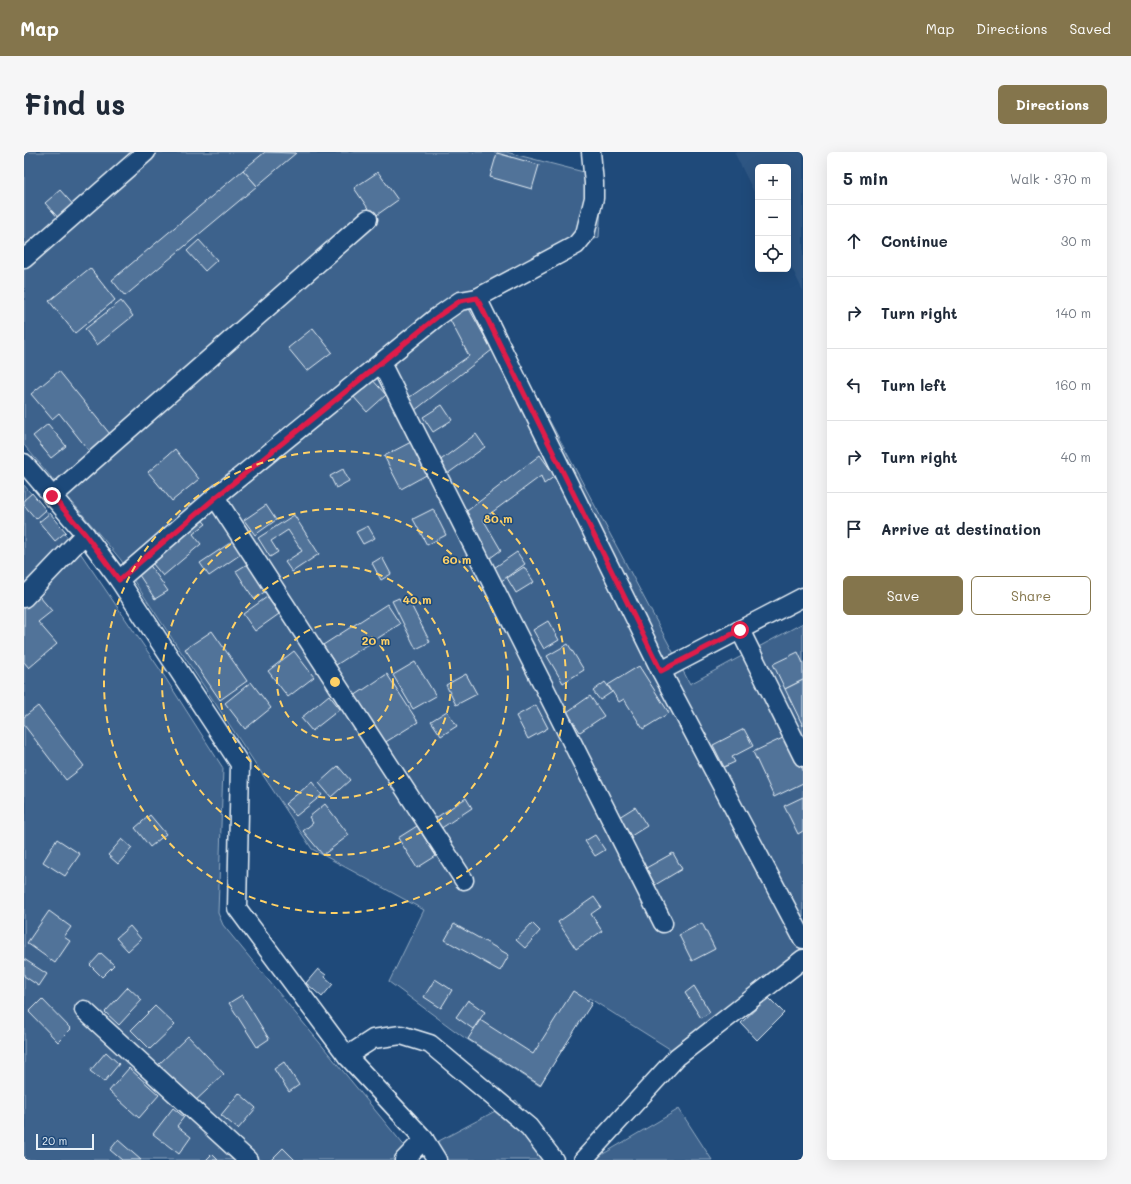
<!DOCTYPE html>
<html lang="en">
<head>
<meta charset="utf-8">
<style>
	:root { --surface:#fff; --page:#f6f6f7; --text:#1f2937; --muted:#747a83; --line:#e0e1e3; --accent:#84754c }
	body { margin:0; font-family:Mali,sans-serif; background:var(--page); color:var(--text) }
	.controls { position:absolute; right:12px; top:12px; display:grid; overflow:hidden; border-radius:6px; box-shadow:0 4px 16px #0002 }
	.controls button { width:36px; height:36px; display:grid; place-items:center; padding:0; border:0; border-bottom:1px solid var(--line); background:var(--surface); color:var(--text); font:20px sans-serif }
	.scale { position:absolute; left:12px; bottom:10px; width:58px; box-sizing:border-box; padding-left:4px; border:2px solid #e8f1f8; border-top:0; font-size:11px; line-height:14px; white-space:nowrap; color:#e8f1f8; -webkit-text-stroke:3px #1f4a7a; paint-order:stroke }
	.stop { position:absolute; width:12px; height:12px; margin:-9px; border:3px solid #e11d48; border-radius:50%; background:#fff }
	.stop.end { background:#e11d48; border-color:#fff; box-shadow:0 1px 4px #0008 }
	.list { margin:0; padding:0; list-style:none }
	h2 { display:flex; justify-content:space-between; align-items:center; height:52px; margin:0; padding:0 16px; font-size:17px }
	h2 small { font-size:13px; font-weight:400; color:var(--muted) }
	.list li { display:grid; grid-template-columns:26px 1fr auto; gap:12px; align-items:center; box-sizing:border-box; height:72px; padding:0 16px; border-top:1px solid var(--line) }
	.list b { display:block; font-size:15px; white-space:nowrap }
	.list em { font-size:13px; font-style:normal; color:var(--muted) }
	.actions { display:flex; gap:8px; padding:12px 16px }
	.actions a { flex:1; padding:9px 0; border:1px solid var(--accent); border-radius:6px; text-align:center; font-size:14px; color:var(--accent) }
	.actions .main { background:var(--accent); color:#fff }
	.icon { flex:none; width:22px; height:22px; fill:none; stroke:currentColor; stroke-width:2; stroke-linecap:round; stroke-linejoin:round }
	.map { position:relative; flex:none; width:779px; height:1008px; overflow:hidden; border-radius:6px }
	header { display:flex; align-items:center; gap:24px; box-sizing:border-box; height:56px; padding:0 20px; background:var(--accent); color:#fff }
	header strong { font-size:19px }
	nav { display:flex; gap:22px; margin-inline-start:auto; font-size:14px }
	.intro { display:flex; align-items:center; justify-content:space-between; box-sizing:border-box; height:96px; padding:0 24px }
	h1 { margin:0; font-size:28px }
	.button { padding:10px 18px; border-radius:6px; background:var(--accent); color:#fff; font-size:14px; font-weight:700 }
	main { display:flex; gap:24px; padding:0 24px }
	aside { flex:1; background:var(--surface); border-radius:6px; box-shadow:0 4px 16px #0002 }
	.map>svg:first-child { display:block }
	.built { fill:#2e5683 }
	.green { fill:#3c628c; stroke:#92aac2 }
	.building { fill:#517399; stroke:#e8f1f8 }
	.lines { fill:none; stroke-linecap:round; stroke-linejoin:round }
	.minor-casing { stroke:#e8f1f8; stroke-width:21 }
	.minor { stroke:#1f4a7a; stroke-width:18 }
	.route { stroke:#e11d48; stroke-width:5 }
	.ring { fill:none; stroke:#ffd166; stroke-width:2; stroke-dasharray:7 5 }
	.centre { fill:#ffd166; stroke:#1f4a7a; stroke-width:2 }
	.ring-label { font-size:12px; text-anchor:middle; font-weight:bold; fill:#ffd166; stroke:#1f4a7a; stroke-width:3; stroke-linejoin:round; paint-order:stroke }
</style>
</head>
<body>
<header>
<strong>Map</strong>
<nav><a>Map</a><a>Directions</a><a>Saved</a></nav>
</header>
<div class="intro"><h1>Find us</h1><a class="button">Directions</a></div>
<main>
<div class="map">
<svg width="779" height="1008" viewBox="0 0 779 1008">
	<rect width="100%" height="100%" fill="#1f4a7a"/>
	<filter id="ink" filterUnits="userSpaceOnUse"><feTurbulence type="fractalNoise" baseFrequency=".025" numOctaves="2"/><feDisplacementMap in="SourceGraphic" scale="8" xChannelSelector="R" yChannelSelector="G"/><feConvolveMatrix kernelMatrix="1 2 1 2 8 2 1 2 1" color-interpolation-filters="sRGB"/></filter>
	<g filter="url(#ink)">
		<path class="built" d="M 710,0 L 779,0 L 779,139 L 764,108 L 764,15 L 734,15 L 734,48 Z"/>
		<g class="green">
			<path d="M 0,0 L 482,0 L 579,25 L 575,85 L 458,142 L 666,532 L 779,471 L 779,810 L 657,904 L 565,846 L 516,934 L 438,884 L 365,830 L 400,758 L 288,697 L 108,426 L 97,408 L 0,293 Z"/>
			<path d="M 0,333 L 55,399 L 137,519 L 199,616 L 194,761 L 199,773 L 387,1002 L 391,1008 L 0,1008 Z"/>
			<path d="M 492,948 L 539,1008 L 422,1008 L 413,990 Z"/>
			<path d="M 655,957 L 688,1008 L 569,1008 Z"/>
		</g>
		<g class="building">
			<path d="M 241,0 L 272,1 L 233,34 L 219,18 Z"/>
			<path d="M 473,1 L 515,13 L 508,37 L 466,25 Z"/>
			<path d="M 219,18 L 233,34 L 101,144 L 88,128 Z"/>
			<path d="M 354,20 L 374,48 L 350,65 L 330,36 Z"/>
			<path d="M 36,38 L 52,56 L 37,69 L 21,51 Z"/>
			<path d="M 175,88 L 193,108 L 181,119 L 163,99 Z"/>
			<path d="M 66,116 L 91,148 L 51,181 L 25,149 Z"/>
			<path d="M 97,149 L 109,164 L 73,193 L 61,177 Z"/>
			<path d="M 442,151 L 468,198 L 390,259 L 383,247 L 445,204 L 423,162 Z"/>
			<path d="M 289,176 L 308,200 L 283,219 L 264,196 Z"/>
			<path d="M 35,219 L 90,287 L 69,304 L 35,261 L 28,267 L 7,242 Z"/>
			<path d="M 347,226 L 362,243 L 343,260 L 328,243 Z"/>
			<path d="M 418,253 L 428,268 L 409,280 L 399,265 Z"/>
			<path d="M 24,272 L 42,294 L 27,306 L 9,284 Z"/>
			<path d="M 452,282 L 461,295 L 423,322 L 414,310 Z"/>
			<path d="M 389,289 L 406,321 L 377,337 L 360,304 Z"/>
			<path d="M 151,297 L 175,327 L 148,349 L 124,320 Z"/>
			<path d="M 516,303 L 531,324 L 520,332 L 517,324 L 459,367 L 477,398 L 462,409 L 439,362 Z"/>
			<path d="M 319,317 L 325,329 L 312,336 L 306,324 Z"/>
			<path d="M 8,341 L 22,358 L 12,367 L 0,353 L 0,348 Z"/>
			<path d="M 242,353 L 252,368 L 231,383 L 220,368 Z"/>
			<path d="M 409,357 L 422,383 L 403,393 L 389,367 Z"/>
			<path d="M 26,361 L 42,380 L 31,389 L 15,370 Z"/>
			<path d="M 174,363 L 182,372 L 169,382 L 177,392 L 139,424 L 123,405 Z"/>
			<path d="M 270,363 L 295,402 L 268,420 L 261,410 L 278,399 L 264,378 L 247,389 L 254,400 L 246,405 L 234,386 Z"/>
			<path d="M 344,374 L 351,386 L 339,392 L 332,380 Z"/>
			<path d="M 212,387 L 220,400 L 185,424 L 176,411 Z"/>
			<path d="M 493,400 L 501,412 L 476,430 L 467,418 Z"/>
			<path d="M 358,405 L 367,422 L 357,428 L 348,411 Z"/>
			<path d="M 225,411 L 242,439 L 230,447 L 212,419 Z"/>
			<path d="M 125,412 L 144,439 L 131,447 L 113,420 Z"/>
			<path d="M 500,415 L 510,430 L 492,441 L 483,426 Z"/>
			<path d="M 15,444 L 28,459 L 14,470 L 33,492 L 5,516 L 0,510 L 0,456 Z"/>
			<path d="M 243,445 L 255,462 L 231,479 L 219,462 Z"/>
			<path d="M 375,446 L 377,450 L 384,447 L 406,490 L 392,497 L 368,449 Z"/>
			<path d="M 363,452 L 376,472 L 312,513 L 299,493 Z"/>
			<path d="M 524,469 L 535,488 L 520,497 L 509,478 Z"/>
			<path d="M 188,479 L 223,529 L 196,548 L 161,497 Z"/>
			<path d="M 544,492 L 560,518 L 539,531 L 523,504 Z"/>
			<path d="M 270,499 L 290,525 L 264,545 L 244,519 Z"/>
			<path d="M 774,500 L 779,511 L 779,528 L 761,537 L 749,512 Z"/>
			<path d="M 391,510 L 412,544 L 389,557 L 369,523 Z"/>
			<path d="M 615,514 L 645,561 L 619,577 L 600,547 L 595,550 L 584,533 Z"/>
			<path d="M 363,522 L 394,570 L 360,591 L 330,544 Z"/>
			<path d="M 442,522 L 453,542 L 432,553 L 422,533 Z"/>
			<path d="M 779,528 L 779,574 L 761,537 Z"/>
			<path d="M 227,530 L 247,556 L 221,577 L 201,551 Z"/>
			<path d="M 581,530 L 588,540 L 576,548 L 569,539 Z"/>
			<path d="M 305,543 L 316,557 L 288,579 L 277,566 Z"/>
			<path d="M 566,544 L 580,564 L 556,580 L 543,560 Z"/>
			<path d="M 512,553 L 524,576 L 504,587 L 492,564 Z"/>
			<path d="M 14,554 L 60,614 L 42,628 L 0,573 L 0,565 Z"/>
			<path d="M 423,559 L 433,574 L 417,584 L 407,569 Z"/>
			<path d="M 720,577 L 729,594 L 708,605 L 711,610 L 700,615 L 689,593 Z"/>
			<path d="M 763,584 L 779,618 L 779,631 L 750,645 L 729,600 Z"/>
			<path d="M 314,614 L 326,628 L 307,645 L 295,631 Z"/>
			<path d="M 288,630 L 298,643 L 272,664 L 261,652 Z"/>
			<path d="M 779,645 L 779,679 L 774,682 L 760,654 Z"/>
			<path d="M 442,646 L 448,656 L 413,679 L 407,669 Z"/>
			<path d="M 301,652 L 325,683 L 299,703 L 279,679 L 289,671 L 285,665 Z"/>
			<path d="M 611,655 L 623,674 L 607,684 L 595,665 Z"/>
			<path d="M 126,663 L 142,682 L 126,695 L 111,676 Z"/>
			<path d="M 393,674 L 412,704 L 393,716 L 374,686 Z"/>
			<path d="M 571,683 L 581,698 L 571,704 L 561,689 Z"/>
			<path d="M 33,687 L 56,702 L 41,724 L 19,710 Z"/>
			<path d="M 98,687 L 108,696 L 94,712 L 84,703 Z"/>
			<path d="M 649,701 L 658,717 L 631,733 L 622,716 Z"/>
			<path d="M 570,745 L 577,755 L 567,762 L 578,779 L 552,797 L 534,770 Z"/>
			<path d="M 25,759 L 47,775 L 40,785 L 46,789 L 31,811 L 3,791 Z"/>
			<path d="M 508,771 L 516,779 L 501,796 L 492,788 Z"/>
			<path d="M 678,771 L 691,797 L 668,809 L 655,783 Z"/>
			<path d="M 430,772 L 485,803 L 476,819 L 421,788 Z"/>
			<path d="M 106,774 L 117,787 L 104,799 L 92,786 Z"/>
			<path d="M 77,801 L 90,813 L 78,825 L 66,813 Z"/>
			<path d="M 0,807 L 23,822 L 15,834 L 0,824 Z"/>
			<path d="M 294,817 L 302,823 L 301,825 L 309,832 L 298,845 L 282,831 Z"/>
			<path d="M 411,827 L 428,838 L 417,856 L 400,845 Z"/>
			<path d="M 670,834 L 686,860 L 677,866 L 661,841 Z"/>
			<path d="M 104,835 L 118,848 L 95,873 L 81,860 Z"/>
			<path d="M 549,839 L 568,851 L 516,933 L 444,887 L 456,868 L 509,902 Z"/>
			<path d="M 218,843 L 245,887 L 233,895 L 205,851 Z"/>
			<path d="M 744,845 L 760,861 L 733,888 L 717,871 Z"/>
			<path d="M 18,847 L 47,877 L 34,890 L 5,860 Z"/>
			<path d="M 444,848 L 461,860 L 449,877 L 432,865 Z"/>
			<path d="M 131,854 L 151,873 L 126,897 L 107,878 Z"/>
			<path d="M 164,884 L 200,922 L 168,952 L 133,914 Z"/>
			<path d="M 82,900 L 95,912 L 80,930 L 66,919 Z"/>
			<path d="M 260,910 L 275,933 L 265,940 L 250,917 Z"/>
			<path d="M 105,916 L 135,943 L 115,966 L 85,939 Z"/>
			<path d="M 215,941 L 232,956 L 214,977 L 197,963 Z"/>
			<path d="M 149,956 L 160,965 L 153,974 L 167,985 L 155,1002 L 129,982 Z"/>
			<path d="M 94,988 L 117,1008 L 98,1008 L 86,998 Z"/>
			<path d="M 259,996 L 271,1008 L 247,1008 Z"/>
			<path d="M 188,1002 L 194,1008 L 182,1008 Z"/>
		</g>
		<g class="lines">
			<defs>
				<g id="minor">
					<path d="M 0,107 L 122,0"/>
					<path d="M 453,146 L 637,519 L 779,787"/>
					<path d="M 357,211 L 639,771"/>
					<path d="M 0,311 L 61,382 L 95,428 L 216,612 L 213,756 L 323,904 L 400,987 L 413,1008"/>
					<path d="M 28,345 L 344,67"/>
					<path d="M 191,345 L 440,728"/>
					<path d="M 95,428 L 191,345 L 413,165 L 436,149 L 453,146 L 552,93 L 561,82 L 570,46 L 570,31 L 567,0"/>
					<path d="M 0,446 L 61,382"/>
					<path d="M 716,478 L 779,605"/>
					<path d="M 637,519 L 779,445"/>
					<path d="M 60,858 L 224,1008"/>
					<path d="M 323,904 L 349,887 L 377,883 L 406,892 L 505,975 L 530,1008"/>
					<path d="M 380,1008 L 400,987"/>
					<path d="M 559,1008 L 653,905 L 779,807"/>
				</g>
			</defs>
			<use href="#minor" class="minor-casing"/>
			<use href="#minor" class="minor"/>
		</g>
	</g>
	<g class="lines" filter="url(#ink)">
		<path class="route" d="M 28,344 L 61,382 L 95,428 L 191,346 L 413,165 L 436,149 L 453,146 L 637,519 L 716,478"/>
	</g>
	<g class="ring">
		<circle cx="311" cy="530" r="58"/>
		<circle cx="311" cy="530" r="116"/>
		<circle cx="311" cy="530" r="173"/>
		<circle cx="311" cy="530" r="231"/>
	</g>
	<circle cx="311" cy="530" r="6" class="centre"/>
	<g class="ring-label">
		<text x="474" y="371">80 m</text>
		<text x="433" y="412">60 m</text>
		<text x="393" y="452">40 m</text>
		<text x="352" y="493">20 m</text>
	</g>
</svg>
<div class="controls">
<button>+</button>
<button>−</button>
<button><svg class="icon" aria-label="locate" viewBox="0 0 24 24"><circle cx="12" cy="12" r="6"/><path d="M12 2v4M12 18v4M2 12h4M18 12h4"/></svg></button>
</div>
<div class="scale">20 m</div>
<div class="stop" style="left:716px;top:478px"></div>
<div class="stop end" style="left:28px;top:344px"></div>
</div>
<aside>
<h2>5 min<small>Walk · 370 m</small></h2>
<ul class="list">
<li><svg class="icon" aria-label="ahead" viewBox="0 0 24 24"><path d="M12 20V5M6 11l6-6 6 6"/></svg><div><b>Continue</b></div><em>30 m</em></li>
<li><svg class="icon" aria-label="right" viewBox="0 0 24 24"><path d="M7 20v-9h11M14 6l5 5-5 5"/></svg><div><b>Turn right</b></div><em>140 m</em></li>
<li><svg class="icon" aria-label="left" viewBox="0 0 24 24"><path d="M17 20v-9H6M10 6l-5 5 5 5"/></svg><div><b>Turn left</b></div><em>160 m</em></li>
<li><svg class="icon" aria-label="right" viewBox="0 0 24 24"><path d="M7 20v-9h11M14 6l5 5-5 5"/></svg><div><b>Turn right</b></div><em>40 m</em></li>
<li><svg class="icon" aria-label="arrive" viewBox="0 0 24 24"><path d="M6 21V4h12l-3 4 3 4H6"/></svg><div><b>Arrive at destination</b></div></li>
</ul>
<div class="actions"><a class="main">Save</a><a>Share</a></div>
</aside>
</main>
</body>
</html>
